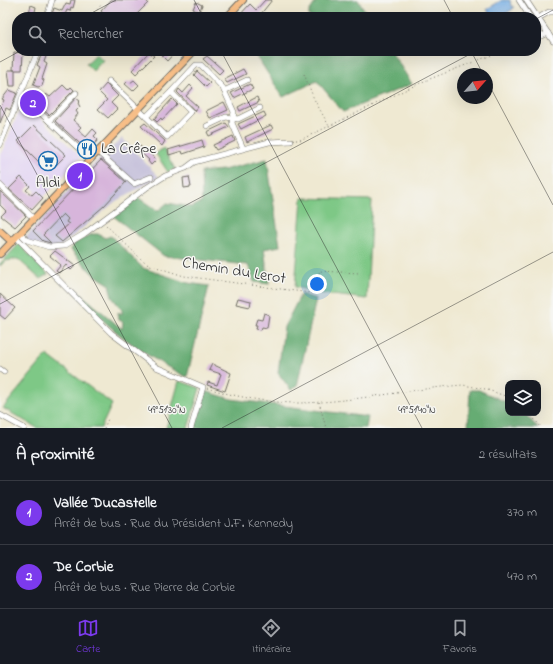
<!DOCTYPE html>
<html lang="fr">
<head>
<meta charset="utf-8">
<style>
	:root { --surface:#171b24; --page:#20242c; --text:#f1f3f6; --muted:#9ea1a6; --line:#363941; --accent:#7c3aed }
	body { margin:0; font-family:"Indie Flower",sans-serif; background:var(--page); color:var(--text) }
	.controls { position:absolute; right:12px; bottom:12px; display:grid; overflow:hidden; border-radius:8px; box-shadow:0 4px 16px #0002 }
	.controls button { width:36px; height:36px; display:grid; place-items:center; padding:0; border:0; border-bottom:1px solid var(--line); background:var(--surface); color:var(--text); font:20px sans-serif }
	.compass { position:absolute; left:457px; top:68px; width:36px; height:36px; border-radius:50%; background:var(--surface); box-shadow:0 4px 16px #0002; rotate:62deg }
	.you { position:absolute; left:317px; top:284px; width:14px; height:14px; margin:-10px; border:3px solid #fff; border-radius:50%; background:#1a73e8; box-shadow:0 0 0 6px #1a73e833 }
	.badge { display:grid; place-items:center; width:26px; height:26px; border-radius:50%; background:var(--accent); color:#fff; font-size:13px; font-weight:700 }
	.pin { position:absolute; translate:-50% -50%; border:2px solid #fff; box-shadow:0 1px 4px #0006 }
	.list { margin:0; padding:0; list-style:none }
	h2 { display:flex; justify-content:space-between; align-items:center; height:52px; margin:0; padding:0 16px; font-size:17px }
	h2 small { font-size:13px; font-weight:400; color:var(--muted) }
	.list li { display:grid; grid-template-columns:26px 1fr auto; gap:12px; align-items:center; box-sizing:border-box; height:64px; padding:0 16px; border-top:1px solid var(--line) }
	.list b { display:block; font-size:15px; white-space:nowrap }
	.list p { margin:0; font-size:13px; white-space:nowrap; color:var(--muted) }
	.list em { font-size:13px; font-style:normal; color:var(--muted) }
	.icon { flex:none; width:22px; height:22px; fill:none; stroke:currentColor; stroke-width:2; stroke-linecap:round; stroke-linejoin:round }
	.map { position:relative; flex:none; width:553px; height:428px; overflow:hidden }
	.search { position:absolute; background:var(--surface); box-shadow:0 4px 16px #0002; left:12px; right:12px; top:12px; height:44px; display:flex; align-items:center; gap:10px; box-sizing:border-box; padding:0 14px; border-radius:16px; color:var(--muted); font-size:15px }
	.sheet { height:180px; background:var(--surface) }
	nav { display:flex; justify-content:space-around; align-items:center; box-sizing:border-box; height:56px; border-top:1px solid var(--line); background:var(--surface); font-size:11px; color:var(--muted) }
	nav a { display:grid; justify-items:center; gap:2px }
	nav .on { color:var(--accent) }
	.map>svg:first-child { display:block }
	.built { fill:#e2d4f3 }
	.industrial { fill:#c5c0da }
	.green { fill:#7ec886; stroke:#547a58 }
	.forest { fill:#66ac73; stroke:#486c4f }
	.water { fill:#73ace3; stroke:#4f6c87 }
	.building { fill:#d7b5db }
	.lines { fill:none; stroke-linecap:round; stroke-linejoin:round }
	.minor-casing { stroke:#706e65; stroke-width:6 }
	.major-casing { stroke:#706e65; stroke-width:8 }
	.path { stroke:#706e65; stroke-width:1; stroke-dasharray:1 3; stroke-linecap:butt }
	.minor { stroke:#fff; stroke-width:5 }
	.major { stroke:#f7be87; stroke-width:6 }
	.ticks { fill:none; stroke:#2b2b2b; stroke-width:1; stroke-opacity:0.45 }
	.labels { text-anchor:middle; dominant-baseline:central; stroke-width:3; stroke-linejoin:round; paint-order:stroke }
	.poi-label { font-size:16px; fill:#2b2b2b; stroke:#f6f6f2; text-anchor:start }
	.street-label { font-size:16px; fill:#2b2b2b; stroke:#f6f6f2 }
	.ticks-label { font-size:10px; text-anchor:middle; fill:#2b2b2b; stroke:#f6f6f2; stroke-width:3; stroke-linejoin:round; paint-order:stroke }
</style>
</head>
<body>
<div class="map">
<svg width="553" height="428" viewBox="0 0 553 428">
	<rect width="100%" height="100%" fill="#f6f6f2"/>
	<filter id="ink" filterUnits="userSpaceOnUse"><feTurbulence type="fractalNoise" baseFrequency=".025" numOctaves="2"/><feDisplacementMap in="SourceGraphic" scale="8" xChannelSelector="R" yChannelSelector="G"/><feConvolveMatrix kernelMatrix="1 2 1 2 8 2 1 2 1" color-interpolation-filters="sRGB"/></filter>
	<filter id="wash" filterUnits="userSpaceOnUse"><feTurbulence type="fractalNoise" baseFrequency=".012" numOctaves="4" result="noise"/><feDisplacementMap in="SourceGraphic" scale="16" xChannelSelector="R" yChannelSelector="G"/><feGaussianBlur stdDeviation="0.9" result="paint"/><feColorMatrix in="noise" values="0 0 0 0 0 0 0 0 0 0 0 0 0 0 0 0 0 1.4 0 .05"/><feComposite in="paint" operator="in"/></filter>
	<g filter="url(#wash)">
		<rect width="100%" height="100%" fill="#efe9d2"/>
		<path class="built" d="M 26,104 L 81,157 L 43,198 L 21,177 L 8,190 L 0,182 L 0,157 L 21,106 Z"/>
		<path class="industrial" d="M 122,138 L 159,177 L 116,201 L 62,245 L 53,249 L 25,242 L 27,236 L 92,166 Z"/>
		<g class="green">
			<path d="M 96,54 L 103,60 L 93,71 L 86,64 Z"/>
			<path d="M 163,148 L 175,169 L 168,172 L 156,154 Z"/>
			<path d="M 302,198 L 372,200 L 367,299 L 324,294 L 295,287 Z"/>
			<path d="M 19,244 L 48,274 L 40,279 L 18,259 L 5,261 L 0,266 L 0,264 Z"/>
			<path d="M 47,355 L 112,404 L 101,428 L 37,428 L 3,408 Z"/>
			<path d="M 179,381 L 200,388 L 188,428 L 166,428 Z"/>
		</g>
		<g class="forest">
			<path d="M 317,0 L 358,0 L 369,17 L 309,17 L 309,12 Z"/>
			<path d="M 257,51 L 391,51 L 412,84 L 343,112 L 317,81 L 283,97 L 254,52 Z"/>
			<path d="M 267,159 L 280,246 L 264,249 L 269,284 L 254,282 L 248,265 L 164,256 L 112,215 L 137,197 L 158,211 L 167,203 L 192,207 L 202,202 L 201,172 L 223,170 Z"/>
			<path d="M 92,234 L 98,234 L 105,238 L 111,236 L 143,268 L 188,283 L 209,286 L 187,377 C 142,355 106,327 73,290 L 74,288 L 122,329 L 123,322 L 119,320 L 118,312 L 122,314 L 122,310 L 112,297 L 109,284 L 93,274 L 71,250 L 73,244 Z"/>
			<path d="M 301,294 L 316,299 L 297,386 L 291,390 L 278,373 L 284,327 Z"/>
			<path d="M 470,390 L 479,390 L 508,403 L 508,413 L 524,413 L 538,428 L 468,428 Z"/>
			<path d="M 205,391 L 231,399 L 368,417 L 366,428 L 193,428 Z"/>
		</g>
		<path class="water" d="M 502,0 L 510,0 L 511,6 L 514,7 L 513,9 L 500,17 L 491,17 L 487,9 Z"/>
		<g id="blocks">
			<g class="building">
				<path d="M 71,0 L 75,0 L 73,8 L 71,7 L 70,11 L 67,10 L 64,17 L 51,17 L 54,8 L 62,11 L 66,3 L 70,4 Z"/>
				<path d="M 111,0 L 146,0 L 148,3 L 134,17 L 118,17 L 116,15 L 113,17 L 106,17 L 101,11 Z"/>
				<path d="M 265,0 L 272,0 L 260,15 L 262,17 L 238,17 L 250,4 L 256,10 Z"/>
				<path d="M 196,2 L 202,5 L 199,12 L 193,9 Z"/>
				<path d="M 31,5 L 36,7 L 34,17 L 28,17 Z"/>
				<path d="M 43,51 L 48,51 L 44,62 L 47,64 L 42,79 L 44,80 L 42,86 L 38,87 L 33,85 L 40,67 L 37,65 Z"/>
				<path d="M 165,51 L 176,51 L 167,61 L 161,55 Z"/>
				<path d="M 14,52 L 23,53 L 22,70 L 13,70 Z"/>
				<path d="M 149,52 L 154,56 L 136,74 L 132,70 Z"/>
				<path d="M 207,56 L 223,70 L 219,74 L 203,59 Z"/>
				<path d="M 243,69 L 246,74 L 227,83 L 224,79 Z"/>
				<path d="M 8,70 L 15,70 L 15,86 L 10,86 Z"/>
				<path d="M 197,71 L 210,83 L 206,87 L 194,75 Z"/>
				<path d="M 134,80 L 139,85 L 133,91 L 125,84 L 128,81 L 130,83 Z"/>
				<path d="M 106,84 L 118,96 L 111,103 L 117,109 L 108,118 L 98,109 L 107,100 L 99,92 Z"/>
				<path d="M 250,84 L 253,89 L 234,98 L 231,93 Z"/>
				<path d="M 63,85 L 68,90 L 71,87 L 74,90 L 49,115 L 29,97 L 32,95 L 29,92 L 34,91 L 40,97 L 42,98 L 46,94 L 50,97 Z"/>
				<path d="M 190,85 L 193,88 L 186,96 L 198,107 L 195,111 L 177,92 L 179,89 L 183,93 Z"/>
				<path d="M 9,90 L 17,93 L 10,110 L 6,108 L 0,123 L 0,109 L 4,100 L 2,99 Z"/>
				<path d="M 257,97 L 259,102 L 240,111 L 238,107 Z"/>
				<path d="M 76,98 L 80,101 L 78,103 L 80,107 L 76,111 L 78,114 L 73,120 L 81,127 L 78,130 L 86,137 L 93,129 L 97,133 L 94,136 L 98,140 L 88,151 L 55,121 Z"/>
				<path d="M 172,99 L 177,104 L 162,120 L 161,118 L 157,122 L 154,119 Z"/>
				<path d="M 224,102 L 228,110 L 210,118 L 206,111 Z"/>
				<path d="M 264,112 L 266,116 L 241,129 L 238,124 Z"/>
				<path d="M 145,123 L 165,141 L 162,146 L 141,126 Z"/>
				<path d="M 226,123 L 229,127 L 209,136 L 207,132 Z"/>
				<path d="M 34,125 L 66,155 L 53,168 L 50,165 L 46,169 L 18,141 Z"/>
				<path d="M 271,125 L 273,129 L 247,142 L 245,137 Z"/>
				<path d="M 233,136 L 235,141 L 216,150 L 213,145 Z"/>
				<path d="M 202,140 L 204,147 L 183,154 L 182,151 L 169,155 L 168,150 Z"/>
				<path d="M 140,146 L 147,152 L 148,151 L 156,160 L 151,165 L 148,161 L 149,160 L 137,149 Z"/>
				<path d="M 101,160 L 126,182 L 104,206 L 62,242 L 55,236 L 69,224 L 66,222 L 68,219 L 63,214 L 43,235 L 51,243 L 43,241 L 33,231 Z"/>
				<path d="M 21,177 L 30,186 L 26,190 L 32,195 L 36,191 L 43,198 L 32,210 L 9,189 Z"/>
				<path d="M 189,177 L 191,187 L 184,188 L 183,178 Z"/>
				<path d="M 0,191 L 26,216 L 15,227 L 1,216 L 6,211 L 0,205 Z"/>
				<path d="M 55,251 L 75,266 L 71,270 L 66,265 L 59,273 L 56,271 L 61,265 L 50,256 Z"/>
				<path d="M 0,294 L 15,308 L 5,319 L 0,315 Z"/>
				<path d="M 238,298 L 251,301 L 250,307 L 236,304 Z"/>
				<path d="M 264,313 L 269,315 L 267,328 L 262,327 L 261,330 L 256,329 L 257,325 L 255,325 L 257,319 L 262,320 Z"/>
				<path d="M 212,364 L 231,373 L 225,391 L 207,385 L 208,382 L 217,385 L 221,374 L 209,370 Z"/>
			</g>
		</g>
	</g>
	<g filter="url(#ink)">
		<use href="#blocks" fill-opacity="0" stroke="#706e65" stroke-width="1"/>
		<g class="lines">
			<defs>
				<g id="minor">
					<path d="M 519,0 L 530,17"/>
					<path d="M 526,0 L 553,41"/>
					<path d="M 47,17 L 52,0"/>
					<path d="M 538,18 L 549,12 L 553,12"/>
					<path d="M 536,27 L 542,36 L 548,33"/>
					<path d="M 109,81 L 167,137 L 191,112 L 171,92 L 146,117"/>
					<path d="M 224,91 L 247,80"/>
					<path d="M 171,92 L 196,65 L 201,65 L 223,88 L 234,112 L 232,123 L 243,148"/>
					<path d="M 21,95 L 91,160"/>
					<path d="M 49,121 L 76,93"/>
					<path d="M 207,126 L 226,117 L 238,119 L 260,108"/>
					<path d="M 0,145 L 38,51"/>
					<path d="M 98,152 L 134,184 L 151,177"/>
					<path d="M 0,185 L 34,219"/>
					<path d="M 20,233 L 27,240 L 49,247 L 64,246 L 84,234 L 146,188 L 165,176 L 186,168 L 194,162 L 269,142 L 291,141"/>
					<path d="M 16,237 L 111,333 L 156,367 L 203,387 L 191,428"/>
					<path d="M 0,369 L 4,372"/>
					<path d="M 0,415 L 24,428"/>
				</g>
				<g id="major">
					<path d="M 227,17 L 243,0"/>
					<path d="M 0,231 L 12,242"/>
					<path d="M 0,254 L 194,51"/>
				</g>
			</defs>
			<use href="#minor" class="minor-casing"/>
			<use href="#major" class="major-casing"/>
			<g class="path">
				<path d="M 95,17 L 96,11 L 102,4"/>
				<path d="M 95,51 L 98,53"/>
				<path d="M 304,74 L 314,99 L 329,126"/>
				<path d="M 296,140 L 300,140 L 422,82 L 502,51"/>
				<path d="M 0,173 L 1,173"/>
				<path d="M 50,180 L 56,186"/>
				<path d="M 106,225 L 141,259 L 150,265 L 184,276 L 318,294 L 321,282 L 319,271 L 359,273"/>
				<path d="M 207,388 C 237,397 268,403 300,403 C 354,402 409,389 463,385 L 485,389 L 508,397"/>
				<path d="M 319,402 L 326,428"/>
				<path d="M 529,413 L 542,428"/>
				<path d="M 104,428 L 108,419"/>
			</g>
			<use href="#minor" class="minor"/>
			<use href="#major" class="major"/>
		</g>
	</g>
	<path class="ticks" d="M 194,0 L 203,17M 444,0 L 453,17M 84,17 L 116,0M 536,19 L 553,10M 221,51 L 422,428M 471,51 L 483,74M 0,62 L 20,51M 487,81 L 553,205M 0,105 L 172,428M 0,304 L 476,51M 222,428 L 553,252"/>
	<defs>
		<symbol id="restaurant-ring" viewBox="-11 -11 22 22"><circle r="9.5" fill="#f6f6f2" stroke="#1f6fb2" stroke-width="1.5"/><path d="M-5-6h1v4h1v-4h1v4h1v-4h1v5L-1.5 .5V6h-2V.5L-5-1ZM5-6V6H3V1.5H1.5Q1.5-4 5-6Z" fill="#1f6fb2"/></symbol>
		<symbol id="supermarket-ring" viewBox="-11 -11 22 22"><circle r="9.5" fill="#f6f6f2" stroke="#1f6fb2" stroke-width="1.5"/><path d="M-6-5.5h2.5l.6 2H6L4.5 2H-2.5L-4.4-4H-6ZM-1.5 3.2a1.3 1.3 0 1 0 .1 0ZM3 3.2a1.3 1.3 0 1 0 .1 0Z" fill="#1f6fb2"/></symbol>
	</defs>
	<g fill-rule="evenodd">
		<use href="#restaurant-ring" x="76" y="138" width="22" height="22"/>
		<use href="#supermarket-ring" x="37" y="150" width="22" height="22"/>
	</g>
	<g class="labels">
		<g class="poi-label">
			<text x="101" y="149">La Crêpe</text>
			<text x="48" y="183" text-anchor="middle">Aldi</text>
		</g>
		<g class="street-label">
			<text transform="translate(234 271) rotate(9)">Chemin du Lerot</text>
		</g>
	</g>
	<g class="ticks-label">
		<text x="167" y="413">49°51'30"N</text>
		<text x="417" y="413">49°51'40"N</text>
	</g>
</svg>
<div class="controls">
<button><svg class="icon" aria-label="layers" viewBox="0 0 24 24"><path d="M12 4l9 5-9 5-9-5zM3 14l9 5 9-5"/></svg></button>
</div>
<svg class="compass" viewBox="-18 -18 36 36"><path d="M0-13l5 13h-10z" fill="#e53935"/><path d="M0 13l5-13h-10z" fill="#9ea1a6"/></svg>
<div class="you"></div>
<div class="pin badge" style="left:80px;top:176px">1</div>
<div class="pin badge" style="left:33px;top:103px">2</div>
<div class="search"><svg class="icon" aria-label="search" viewBox="0 0 24 24"><circle cx="10" cy="10" r="6"/><path d="M15 15l6 6"/></svg>Rechercher</div>
</div>
<section class="sheet">
<h2>À proximité<small>2 résultats</small></h2>
<ul class="list">
<li><span class="badge">1</span><div><b>Vallée Ducastelle</b><p>Arrêt de bus · Rue du Président J.F. Kennedy</p></div><em>370 m</em></li>
<li><span class="badge">2</span><div><b>De Corbie</b><p>Arrêt de bus · Rue Pierre de Corbie</p></div><em>470 m</em></li>
</ul>
</section>
<nav>
<a class="on"><svg class="icon" aria-label="map" viewBox="0 0 24 24"><path d="M3 6l6-2 6 2 6-2v14l-6 2-6-2-6 2zM9 4v14M15 6v14"/></svg>Carte</a>
<a><svg class="icon" aria-label="directions" viewBox="0 0 24 24"><path d="M12 3l9 9-9 9-9-9zM9 14v-3h6M13 9l2 2-2 2"/></svg>Itinéraire</a>
<a><svg class="icon" aria-label="saved" viewBox="0 0 24 24"><path d="M7 4h10v16l-5-4-5 4z"/></svg>Favoris</a>
</nav>
</body>
</html>
